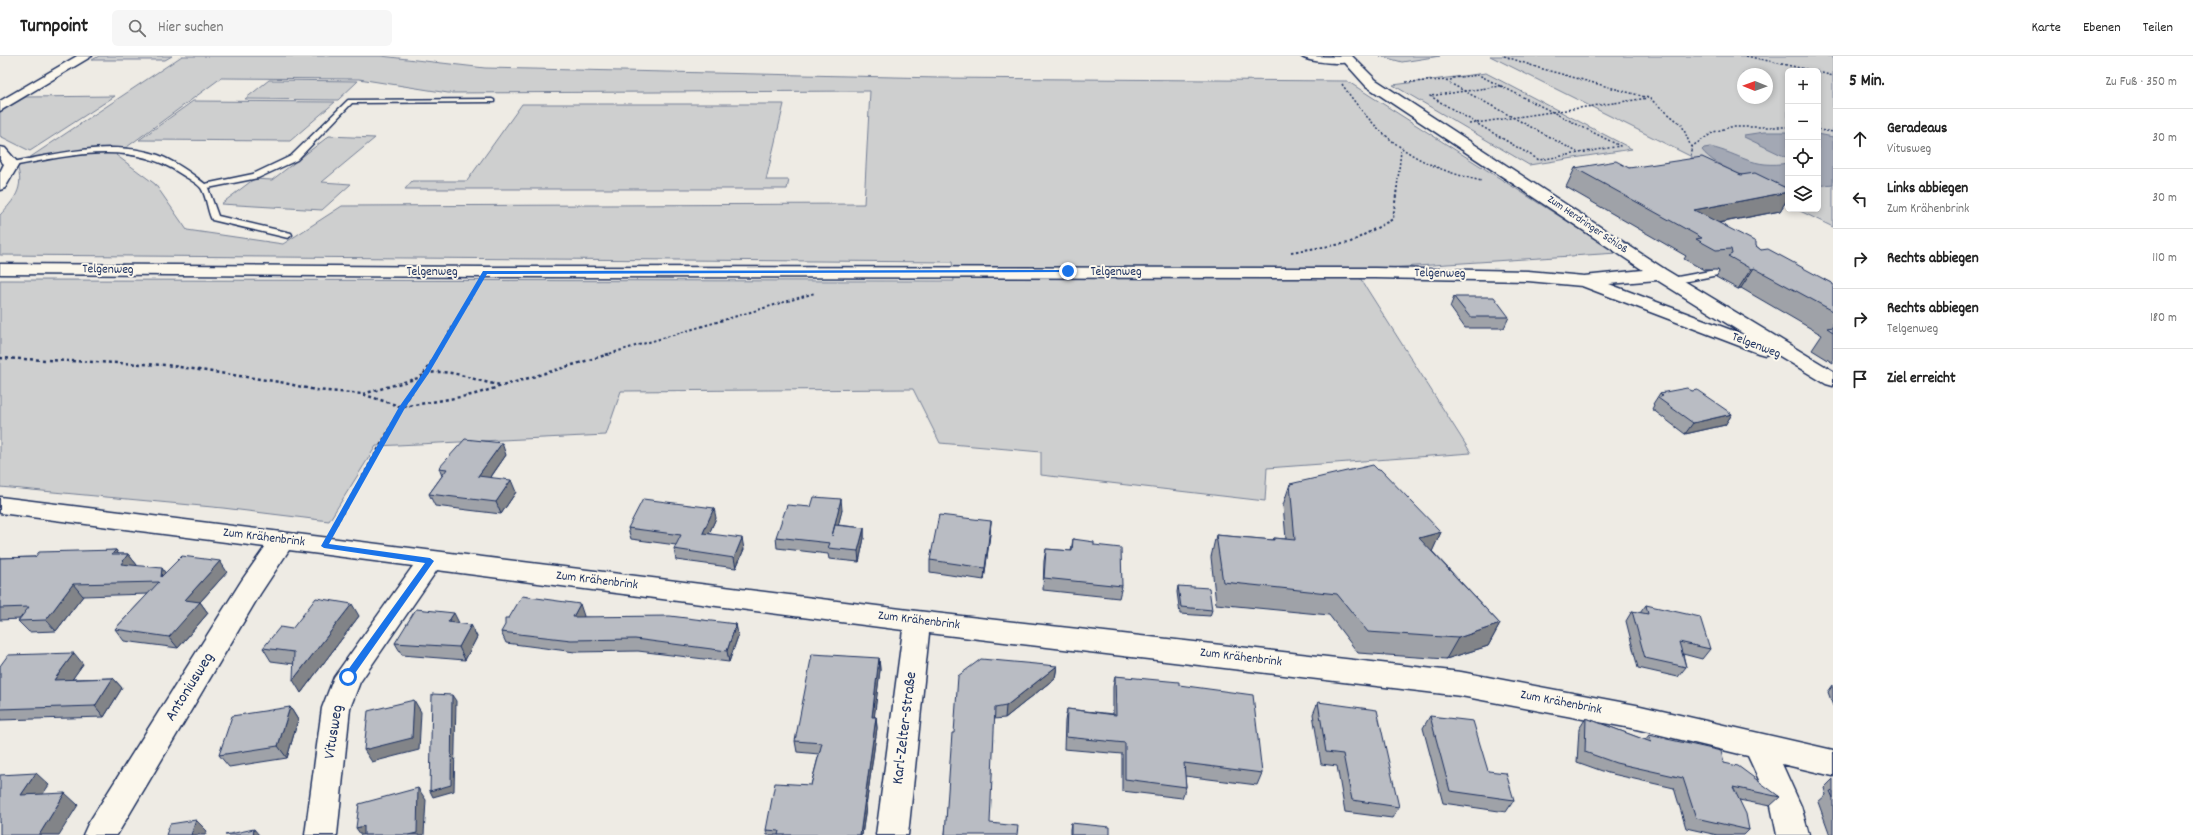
<!DOCTYPE html>
<html lang="de">
<head>
<meta charset="utf-8">
<style>
	:root { --surface:#fff; --page:#f6f6f6; --text:#222; --muted:#767676; --line:#e0e0e0 }
	body { margin:0; font-family:Dekko,sans-serif; background:var(--page); color:var(--text) }
	.controls { position:absolute; right:12px; top:12px; display:grid; overflow:hidden; border-radius:6px; box-shadow:0 2px 6px #0003 }
	.controls button { width:36px; height:36px; display:grid; place-items:center; padding:0; border:0; border-bottom:1px solid var(--line); background:var(--surface); color:var(--text); font:20px sans-serif }
	.compass { position:absolute; left:1737px; top:12px; width:36px; height:36px; border-radius:50%; background:var(--surface); box-shadow:0 2px 6px #0003; rotate:271deg }
	.stop { position:absolute; width:12px; height:12px; margin:-9px; border:3px solid #1a73e8; border-radius:50%; background:#fff }
	.stop.end { background:#1a73e8; border-color:#fff; box-shadow:0 1px 4px #0008 }
	.list { margin:0; padding:0; list-style:none }
	h2 { display:flex; justify-content:space-between; align-items:center; height:52px; margin:0; padding:0 16px; font-size:17px }
	h2 small { font-size:13px; font-weight:400; color:var(--muted) }
	.list li { display:grid; grid-template-columns:26px 1fr auto; gap:12px; align-items:center; box-sizing:border-box; height:60px; padding:0 16px; border-top:1px solid var(--line) }
	.list b { display:block; font-size:15px; white-space:nowrap }
	.list p { margin:0; font-size:13px; white-space:nowrap; color:var(--muted) }
	.list em { font-size:13px; font-style:normal; color:var(--muted) }
	.icon { flex:none; width:22px; height:22px; fill:none; stroke:currentColor; stroke-width:2; stroke-linecap:round; stroke-linejoin:round }
	.map { position:relative; flex:none; width:1833px; height:779px; overflow:hidden }
	header { display:flex; align-items:center; gap:24px; box-sizing:border-box; height:56px; padding:0 20px; background:var(--surface); border-bottom:1px solid var(--line) }
	header strong { font-size:19px }
	nav { display:flex; gap:22px; margin-inline-start:auto; font-size:14px }
	.search { width:280px; height:36px; background:var(--page); display:flex; align-items:center; gap:10px; box-sizing:border-box; padding:0 14px; border-radius:6px; color:var(--muted); font-size:15px }
	main { display:flex }
	aside { flex:1; background:var(--surface) }
	.map>svg:first-child { display:block }
	.green { fill:#cecfcf; stroke:#747f96; fill-rule:evenodd }
	.water { fill:#a3a8b4; stroke:#6d7892 }
	.lines { fill:none; stroke-linecap:round; stroke-linejoin:round }
	.lane-casing { stroke:#1b2f5e; stroke-width:3 }
	.street-casing { stroke:#1b2f5e; stroke-width:3 }
	.secondary-casing { stroke:#1b2f5e; stroke-width:3 }
	.path-far2 { stroke:#1b2f5e; stroke-width:1.5; stroke-dasharray:2 2; stroke-linecap:butt }
	.path-far1 { stroke:#1b2f5e; stroke-width:2; stroke-dasharray:2.5 2.5; stroke-linecap:butt }
	.path { stroke:#1b2f5e; stroke-width:2.5; stroke-dasharray:3 3; stroke-linecap:butt }
	.lane { fill:#fbf7ec; fill-rule:evenodd }
	.street { fill:#fbf7ec; fill-rule:evenodd }
	.secondary { fill:#fbf7ec; fill-rule:evenodd }
	.wall { fill:#9fa2a8; stroke:#1b2f5e }
	.shaded-wall { fill:#828488; stroke:#1b2f5e }
	.building { fill:#b9bcc3; stroke:#1b2f5e }
	.route { fill:#1a73e8 }
	.labels { text-anchor:middle; dominant-baseline:central; stroke-width:4; stroke-linejoin:round; paint-order:stroke }
	.far-street-label { font-size:11px; fill:#1b2f5e; stroke:#fbf7ec }
	.street-label { font-size:13px; fill:#1b2f5e; stroke:#fbf7ec }
	.near-street-label { font-size:16px; fill:#1b2f5e; stroke:#fbf7ec }
</style>
</head>
<body>
<header>
<strong>Turnpoint</strong>
<div class="search"><svg class="icon" aria-label="search" viewBox="0 0 24 24"><circle cx="10" cy="10" r="6"/><path d="M15 15l6 6"/></svg>Hier suchen</div>
<nav><a>Karte</a><a>Ebenen</a><a>Teilen</a></nav>
</header>
<main>
<div class="map">
<svg width="1833" height="779" viewBox="0 0 1833 779">
	<rect width="100%" height="100%" fill="#eeebe4"/>
	<filter id="ink" filterUnits="userSpaceOnUse"><feTurbulence type="fractalNoise" baseFrequency=".025" numOctaves="2"/><feDisplacementMap in="SourceGraphic" scale="8" xChannelSelector="R" yChannelSelector="G"/><feConvolveMatrix kernelMatrix="1 2 1 2 8 2 1 2 1" color-interpolation-filters="sRGB"/></filter>
	<g filter="url(#ink)">
		<g class="green">
			<path d="M 99,0 L 172,0 L 165,4 L 92,4 Z"/>
			<path d="M 182,0 L 381,0 L 485,12 L 939,22 L 1347,25 L 1617,197 L 1355,214 L 1471,397 L 1267,412 L 1265,445 L 1041,419 L 1041,396 L 940,387 L 913,333 L 621,335 L 606,379 L 376,390 L 329,465 L 223,452 L 0,431 L 0,224 L 954,225 L 952,206 L 0,199 L 0,159 C 14,144 25,132 17,110 ZM 221,22 L 359,23 L 448,37 L 870,35 L 864,148 L 342,150 L 283,188 L 187,174 L 155,128 L 116,99 Z"/>
			<path d="M 1380,0 L 1440,0 L 1402,6 Z"/>
			<path d="M 1490,0 L 1833,0 L 1833,171 L 1796,153 L 1818,153 L 1818,15 L 1788,15 L 1788,149 ZM 1743,18 L 1767,18 L 1767,42 L 1743,42 Z"/>
			<path d="M 1486,17 L 1632,93 L 1529,109 L 1393,29 Z"/>
			<path d="M 269,24 L 358,25 L 338,44 L 245,43 Z"/>
			<path d="M 115,40 L 30,95 L 0,80 L 0,56 L 26,41 Z"/>
			<path d="M 193,45 L 335,46 L 290,85 L 139,84 Z"/>
			<path d="M 522,48 L 784,48 L 766,124 L 789,124 L 787,133 L 405,133 L 412,125 L 467,125 Z"/>
			<path d="M 329,80 L 375,82 L 322,126 L 351,128 L 322,154 L 221,148 L 254,123 L 272,124 Z"/>
		</g>
		<g class="water">
			<path d="M 1764,76 L 1788,76 L 1788,102 L 1744,81 L 1744,79 Z"/>
			<path d="M 1818,78 L 1833,81 L 1833,128 L 1818,130 Z"/>
			<path d="M 1710,91 C 1741,98 1752,113 1788,107 L 1788,131 C 1765,129 1716,113 1702,94 L 1704,92 Z"/>
		</g>
		<g class="lines">
			<defs>
				<g id="lane">
					<path d="M 492,43 L 494,44 L 494,46 L 352,47 L 297,104 L 258,122 L 208,132 L 218,160 L 291,177 L 292,179 L 288,182 L 212,164 C 207,154 207,141 201,132 C 197,127 187,122 181,118 C 130,83 68,100 12,110 L 8,108 L 12,106 C 59,98 111,83 158,99 C 176,106 191,117 205,128 L 253,118 L 291,100 L 348,44 Z"/>
					<path d="M 1715,214 L 1718,215 L 1718,219 L 1672,228 L 1668,225 L 1672,222 Z"/>
				</g>
				<g id="street">
					<path d="M 77,0 L 92,0 L 0,55 L 0,45 Z"/>
					<path d="M 1301,0 L 1352,1 L 1354,4 C 1350,10 1305,6 1301,0 Z"/>
					<path d="M 0,91 L 5,92 L 19,108 L 5,132 L 0,134 L 0,116 L 4,108 L 0,104 Z"/>
					<path d="M 0,441 L 917,555 L 1461,616 L 1636,649 L 1833,694 L 1833,720 L 1782,708 L 1801,750 L 1809,779 L 1777,779 L 1771,750 L 1748,700 L 1636,673 L 1461,640 L 929,577 L 908,779 L 876,779 L 903,574 L 437,514 L 360,626 L 350,652 L 337,779 L 305,779 L 322,652 L 334,621 L 413,510 L 289,494 L 260,538 L 117,779 L 83,779 L 88,768 L 242,524 L 265,491 L 0,457 Z"/>
				</g>
				<path id="secondary" d="M 1339,0 L 1352,0 L 1376,24 L 1666,214 L 1833,315 L 1833,330 L 1826,328 L 1773,296 L 1765,299 L 1758,297 L 1582,230 L 1528,225 L 1375,222 L 485,221 L 0,218 L 0,208 L 485,211 L 1375,212 L 1528,215 L 1584,220 L 1643,214 L 1366,30 ZM 1657,224 L 1747,280 L 1609,228 Z"/>
			</defs>
			<use href="#lane" class="lane-casing"/>
			<use href="#street" class="street-casing"/>
			<use href="#secondary" class="secondary-casing"/>
			<g class="path-far2">
				<path d="M 1504,0 L 1539,12 L 1649,42 L 1682,69 L 1691,91 L 1691,105"/>
				<path d="M 1746,0 L 1814,15"/>
				<path d="M 1818,16 L 1833,20"/>
				<path d="M 1446,25 L 1577,96"/>
				<path d="M 1406,26 L 1451,24 L 1452,22 L 1479,19 L 1500,30"/>
				<path d="M 1342,28 C 1379,83 1417,111 1482,125"/>
				<path d="M 1501,30 L 1620,90 L 1539,104 L 1430,40 Z"/>
				<path d="M 1469,68 L 1648,42"/>
				<path d="M 1818,74 L 1833,76"/>
				<path d="M 1691,91 L 1714,76 L 1730,71 L 1788,71"/>
				<path d="M 1397,132 L 1401,95"/>
			</g>
			<g class="path-far1">
				<path d="M 1291,196 L 1349,187 L 1393,163 L 1397,131"/>
				<path d="M 436,299 L 474,235"/>
				<path d="M 605,299 L 815,237"/>
			</g>
			<g class="path">
				<path d="M 0,302 L 166,309 L 280,326 L 315,334 L 362,338 L 402,351 L 472,339 L 609,298"/>
				<path d="M 363,338 L 418,322 C 444,306 474,327 502,329"/>
				<path d="M 336,468 L 402,351 L 437,298"/>
			</g>
			<use href="#lane" class="lane"/>
			<use href="#street" class="street"/>
			<use href="#secondary" class="secondary"/>
		</g>
		<g class="wall">
			<path d="M 1575,112 L 1629,112 L 1741,119 L 1788,133 L 1788,142 L 1780,155 L 1719,167 L 1756,190 L 1761,194 L 1833,228 L 1833,307 L 1812,294 L 1822,279 L 1741,232 L 1738,233 L 1716,221 L 1719,216 L 1718,214 L 1704,214 L 1684,203 L 1686,200 L 1566,131 Z"/>
			<path d="M 1454,241 L 1509,261 L 1504,272 L 1465,272 L 1450,251 Z"/>
			<path d="M 1692,335 L 1732,358 L 1725,369 L 1685,378 L 1652,353 L 1654,349 L 1653,348 L 1660,337 Z"/>
			<path d="M 506,399 L 491,421 L 516,436 L 501,458 L 435,450 L 429,438 L 442,420 L 439,412 Z"/>
			<path d="M 1290,428 L 1441,476 L 1432,495 L 1500,568 L 1488,590 L 1446,603 L 1358,597 L 1329,559 L 1216,548 L 1211,501 L 1216,479 L 1273,484 L 1274,482 L 1286,483 L 1283,449 Z"/>
			<path d="M 842,454 L 838,469 L 864,472 L 864,482 L 859,506 L 829,503 L 828,498 L 777,492 L 776,481 Z"/>
			<path d="M 716,462 L 709,477 L 744,493 L 736,512 L 676,504 L 674,493 L 676,489 L 631,483 L 628,472 Z"/>
			<path d="M 991,465 L 990,478 L 984,524 L 930,516 L 930,504 Z"/>
			<path d="M 1073,483 L 1094,489 L 1122,530 L 1119,542 L 1043,534 L 1044,505 L 1046,493 L 1071,495 Z"/>
			<path d="M 116,494 L 118,498 L 128,498 L 137,509 L 137,510 L 165,517 L 227,516 L 200,546 L 208,557 L 178,592 L 124,585 L 115,573 L 148,538 L 83,540 L 56,575 L 29,576 L 18,565 L 20,563 L 0,564 L 0,502 L 35,501 Z"/>
			<path d="M 1178,530 L 1212,554 L 1210,560 L 1180,558 L 1177,536 Z"/>
			<path d="M 1646,549 L 1710,593 L 1702,603 L 1683,598 L 1686,611 L 1678,621 L 1638,612 L 1626,565 L 1632,555 L 1640,557 Z"/>
			<path d="M 359,560 L 301,637 L 294,608 L 271,605 L 263,592 L 292,573 Z"/>
			<path d="M 584,560 L 583,561 L 736,568 L 738,580 L 729,606 L 638,595 L 575,596 L 506,587 L 501,576 Z"/>
			<path d="M 471,569 L 477,581 L 465,604 L 402,599 L 395,587 Z"/>
			<path d="M 879,602 L 880,614 L 874,661 L 876,661 L 877,672 L 862,779 L 767,779 L 766,774 L 811,729 L 819,698 L 797,696 L 795,685 Z"/>
			<path d="M 83,608 L 72,623 L 113,622 L 122,632 L 104,661 L 0,664 L 0,610 Z"/>
			<path d="M 1057,610 L 1055,622 L 1005,662 L 994,663 L 945,779 L 954,677 Z"/>
			<path d="M 1115,620 L 1179,629 L 1262,717 L 1257,729 L 1185,720 L 1186,731 L 1182,742 L 1122,735 L 1122,698 L 1064,693 L 1065,665 L 1067,653 L 1113,658 L 1113,631 Z"/>
			<path d="M 1833,629 L 1833,650 L 1828,636 Z"/>
			<path d="M 1318,646 L 1399,751 L 1392,762 L 1345,756 L 1337,710 L 1321,708 L 1313,658 Z"/>
			<path d="M 290,651 L 298,664 L 287,702 L 229,711 L 219,699 Z"/>
			<path d="M 1430,660 L 1488,715 L 1514,744 L 1506,756 L 1443,747 L 1423,672 Z"/>
			<path d="M 1586,662 L 1645,684 L 1649,679 L 1724,707 L 1780,741 L 1770,750 L 1739,744 L 1749,774 L 1744,779 L 1717,779 L 1686,772 L 1674,732 L 1608,717 L 1577,706 L 1579,673 Z"/>
			<path d="M 1833,723 L 1833,779 L 1830,779 L 1818,746 L 1826,739 L 1824,732 Z"/>
			<path d="M 1071,767 L 1110,779 L 1070,779 L 1070,773 Z"/>
		</g>
		<g class="shaded-wall">
			<path d="M 1788,136 L 1788,142 L 1780,155 L 1686,173 L 1694,154 Z"/>
			<path d="M 1754,212 L 1741,232 L 1738,233 L 1751,213 Z"/>
			<path d="M 1732,358 L 1725,369 L 1685,378 L 1693,367 Z"/>
			<path d="M 502,387 L 506,399 L 483,432 L 478,420 Z"/>
			<path d="M 511,424 L 516,436 L 501,458 L 496,446 Z"/>
			<path d="M 841,443 L 842,454 L 833,491 L 832,480 Z"/>
			<path d="M 714,452 L 716,462 L 705,487 L 703,477 Z"/>
			<path d="M 991,465 L 990,478 L 984,524 L 985,512 Z"/>
			<path d="M 864,472 L 864,482 L 859,506 L 858,495 Z"/>
			<path d="M 1441,476 L 1431,498 L 1419,482 Z"/>
			<path d="M 742,482 L 744,493 L 736,512 L 734,502 Z"/>
			<path d="M 116,494 L 123,505 L 128,498 L 137,509 L 129,519 L 112,498 Z"/>
			<path d="M 220,505 L 227,516 L 200,546 L 208,557 L 178,592 L 169,581 L 185,544 Z"/>
			<path d="M 162,512 L 170,524 L 161,521 Z"/>
			<path d="M 73,528 L 83,540 L 56,575 L 46,564 Z"/>
			<path d="M 352,548 L 359,560 L 301,637 L 293,624 Z"/>
			<path d="M 580,548 L 584,560 L 577,573 L 573,561 Z"/>
			<path d="M 454,557 L 460,569 L 448,566 Z"/>
			<path d="M 736,568 L 738,580 L 729,606 L 727,595 Z"/>
			<path d="M 1500,568 L 1488,590 L 1446,603 L 1458,582 Z"/>
			<path d="M 471,569 L 477,581 L 465,604 L 459,591 Z"/>
			<path d="M 74,597 L 83,608 L 64,635 L 54,624 Z"/>
			<path d="M 879,602 L 880,614 L 873,672 L 872,661 Z"/>
			<path d="M 1057,610 L 1055,622 L 1005,662 L 1006,650 Z"/>
			<path d="M 113,622 L 122,632 L 104,661 L 95,650 Z"/>
			<path d="M 452,639 L 456,645 L 454,735 L 433,741 L 430,735 Z"/>
			<path d="M 414,644 L 421,656 L 419,694 L 372,706 L 364,694 Z"/>
			<path d="M 290,651 L 298,664 L 287,702 L 278,690 Z"/>
			<path d="M 876,661 L 877,672 L 862,779 L 860,779 Z"/>
			<path d="M 36,717 L 49,729 L 34,751 L 21,739 Z"/>
			<path d="M 418,732 L 426,744 L 424,779 L 408,779 Z"/>
			<path d="M 65,737 L 78,749 L 59,779 L 39,779 Z"/>
			<path d="M 196,764 L 207,775 L 205,779 L 191,779 Z"/>
			<path d="M 364,770 L 371,779 L 361,779 L 356,772 Z"/>
			<path d="M 254,773 L 259,779 L 253,779 Z"/>
		</g>
		<g class="building">
			<path d="M 1702,101 L 1741,119 L 1755,117 L 1788,133 L 1788,136 L 1694,154 L 1756,186 L 1756,190 L 1761,194 L 1768,193 L 1833,228 L 1833,255 L 1754,212 L 1751,213 L 1728,200 L 1732,198 L 1731,193 L 1716,194 L 1696,183 L 1702,182 L 1575,112 L 1616,105 L 1629,112 Z"/>
			<path d="M 1454,241 L 1494,241 L 1509,261 L 1470,261 Z"/>
			<path d="M 1833,271 L 1833,276 L 1827,272 Z"/>
			<path d="M 1687,332 L 1692,335 L 1697,334 L 1732,358 L 1693,367 L 1658,342 L 1663,340 L 1660,337 Z"/>
			<path d="M 465,383 L 502,387 L 478,420 L 511,424 L 496,446 L 429,438 L 447,413 L 439,412 Z"/>
			<path d="M 1373,409 L 1378,414 L 1380,413 L 1441,476 L 1419,482 L 1500,568 L 1458,582 L 1368,576 L 1337,538 L 1223,526 L 1216,479 L 1274,484 L 1274,482 L 1295,484 L 1290,428 Z"/>
			<path d="M 814,441 L 841,443 L 832,480 L 835,469 L 864,472 L 858,495 L 828,492 L 830,487 L 776,481 L 787,449 L 811,451 Z"/>
			<path d="M 643,443 L 714,452 L 703,477 L 742,482 L 734,502 L 674,493 L 681,479 L 628,472 Z"/>
			<path d="M 939,459 L 991,465 L 985,512 L 930,504 Z"/>
			<path d="M 1073,483 L 1094,486 L 1094,489 L 1121,492 L 1122,530 L 1044,522 L 1046,493 L 1072,495 Z"/>
			<path d="M 116,494 L 112,498 L 128,498 L 121,508 L 162,512 L 161,521 L 182,500 L 220,505 L 185,544 L 200,546 L 169,581 L 115,573 L 159,526 L 73,528 L 46,564 L 18,565 L 29,551 L 0,552 L 0,502 L 35,501 L 39,496 Z"/>
			<path d="M 1178,530 L 1209,532 L 1212,554 L 1181,551 Z"/>
			<path d="M 522,540 L 580,548 L 573,561 L 670,560 L 736,568 L 727,595 L 635,583 L 571,584 L 501,576 L 505,569 L 505,562 L 509,562 Z"/>
			<path d="M 316,542 L 352,548 L 293,624 L 294,596 L 263,592 L 280,571 L 292,573 Z"/>
			<path d="M 1646,549 L 1700,561 L 1710,593 L 1679,586 L 1686,611 L 1645,602 L 1632,555 L 1648,558 Z"/>
			<path d="M 416,553 L 454,557 L 448,566 L 471,569 L 459,591 L 395,587 Z"/>
			<path d="M 74,597 L 54,624 L 113,622 L 95,650 L 0,653 L 0,610 L 8,599 Z"/>
			<path d="M 812,598 L 879,602 L 872,661 L 876,661 L 860,779 L 778,779 L 779,775 L 766,774 L 775,727 L 811,729 L 822,687 L 795,685 Z"/>
			<path d="M 981,603 L 1057,610 L 1006,650 L 995,652 L 990,767 L 1018,770 L 1017,779 L 945,779 L 952,677 L 954,677 L 958,620 Z"/>
			<path d="M 1115,620 L 1179,626 L 1179,629 L 1253,639 L 1262,717 L 1184,707 L 1186,731 L 1125,723 L 1125,687 L 1066,681 L 1067,653 L 1116,659 Z"/>
			<path d="M 432,638 L 452,639 L 451,729 L 430,735 Z"/>
			<path d="M 414,644 L 412,682 L 364,694 L 368,655 Z"/>
			<path d="M 1318,646 L 1377,654 L 1399,751 L 1352,744 L 1343,698 L 1326,696 Z"/>
			<path d="M 290,651 L 278,690 L 219,699 L 232,660 Z"/>
			<path d="M 1430,660 L 1473,665 L 1488,715 L 1506,717 L 1514,744 L 1450,735 Z"/>
			<path d="M 1586,662 L 1651,686 L 1649,679 L 1721,695 L 1724,707 L 1738,710 L 1780,741 L 1733,731 L 1746,758 L 1749,774 L 1696,762 L 1683,722 L 1616,707 L 1585,696 Z"/>
			<path d="M 36,717 L 21,739 L 65,737 L 39,779 L 0,779 L 0,767 L 1,767 L 0,767 L 0,719 Z"/>
			<path d="M 418,732 L 417,777 L 408,779 L 364,779 L 364,770 L 356,772 L 359,748 Z"/>
			<path d="M 1830,735 L 1833,736 L 1833,742 Z"/>
			<path d="M 196,764 L 191,779 L 166,779 L 170,768 Z"/>
			<path d="M 1071,767 L 1110,771 L 1110,779 L 1071,779 Z"/>
			<path d="M 254,773 L 253,779 L 225,779 Z"/>
		</g>
	</g>
	<path class="route" d="M 1068,214 L 1070,216 L 487,218 L 429,317 L 405,352 L 329,488 L 430,502 L 434,505 L 351,623 L 345,623 L 345,618 L 425,507 L 324,492 L 321,490 L 399,351 L 423,317 L 483,215 Z"/>
	<g class="labels">
		<g class="far-street-label">
			<text transform="translate(1587 169) rotate(34)">Zum Herdringer Schloß</text>
		</g>
		<g class="street-label">
			<text transform="translate(108 214) rotate(1)">Telgenweg</text>
			<text x="432" y="216">Telgenweg</text>
			<text x="1116" y="216">Telgenweg</text>
			<text transform="translate(1440 218) rotate(1)">Telgenweg</text>
			<text transform="translate(1756 290) rotate(21)">Telgenweg</text>
			<text transform="translate(264 482) rotate(7)">Zum Krähenbrink</text>
			<text transform="translate(597 525) rotate(7)">Zum Krähenbrink</text>
			<text transform="translate(919 565) rotate(7)">Zum Krähenbrink</text>
			<text transform="translate(1241 602) rotate(7)">Zum Krähenbrink</text>
			<text transform="translate(1561 647) rotate(11)">Zum Krähenbrink</text>
		</g>
		<g class="near-street-label">
			<text transform="translate(190 631) rotate(-58)">Antoniusweg</text>
			<text transform="translate(905 672) rotate(-83)">Karl-Zelter-Straße</text>
			<text transform="translate(334 676) rotate(-81)">Vitusweg</text>
		</g>
	</g>
</svg>
<div class="controls">
<button>+</button>
<button>−</button>
<button><svg class="icon" aria-label="locate" viewBox="0 0 24 24"><circle cx="12" cy="12" r="6"/><path d="M12 2v4M12 18v4M2 12h4M18 12h4"/></svg></button>
<button><svg class="icon" aria-label="layers" viewBox="0 0 24 24"><path d="M12 4l9 5-9 5-9-5zM3 14l9 5 9-5"/></svg></button>
</div>
<svg class="compass" viewBox="-18 -18 36 36"><path d="M0-13l5 13h-10z" fill="#e53935"/><path d="M0 13l5-13h-10z" fill="#767676"/></svg>
<div class="stop" style="left:348px;top:621px"></div>
<div class="stop end" style="left:1068px;top:215px"></div>
</div>
<aside>
<h2>5 Min.<small>Zu Fuß · 350 m</small></h2>
<ul class="list">
<li><svg class="icon" aria-label="ahead" viewBox="0 0 24 24"><path d="M12 20V5M6 11l6-6 6 6"/></svg><div><b>Geradeaus</b><p>Vitusweg</p></div><em>30 m</em></li>
<li><svg class="icon" aria-label="left" viewBox="0 0 24 24"><path d="M17 20v-9H6M10 6l-5 5 5 5"/></svg><div><b>Links abbiegen</b><p>Zum Krähenbrink</p></div><em>30 m</em></li>
<li><svg class="icon" aria-label="right" viewBox="0 0 24 24"><path d="M7 20v-9h11M14 6l5 5-5 5"/></svg><div><b>Rechts abbiegen</b></div><em>110 m</em></li>
<li><svg class="icon" aria-label="right" viewBox="0 0 24 24"><path d="M7 20v-9h11M14 6l5 5-5 5"/></svg><div><b>Rechts abbiegen</b><p>Telgenweg</p></div><em>180 m</em></li>
<li><svg class="icon" aria-label="arrive" viewBox="0 0 24 24"><path d="M6 21V4h12l-3 4 3 4H6"/></svg><div><b>Ziel erreicht</b></div></li>
</ul>
</aside>
</main>
</body>
</html>
